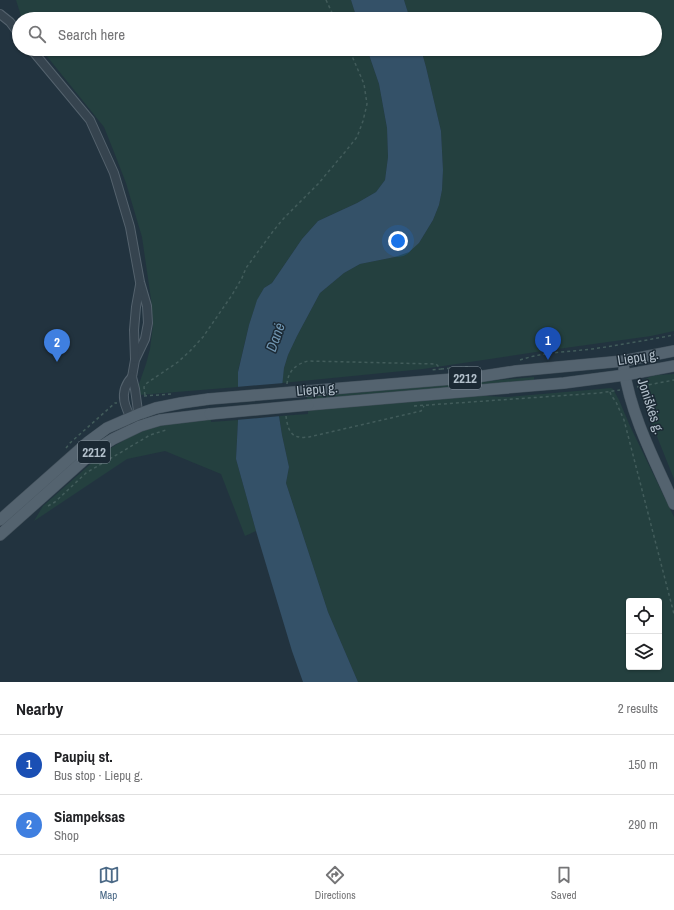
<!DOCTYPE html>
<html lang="en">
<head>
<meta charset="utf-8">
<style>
	:root { --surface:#fff; --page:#f2f2f2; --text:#202124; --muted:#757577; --line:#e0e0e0; --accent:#4c6a87 }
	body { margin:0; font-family:"Archivo Narrow",sans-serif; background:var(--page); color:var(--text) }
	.controls { position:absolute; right:12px; bottom:12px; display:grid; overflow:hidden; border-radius:4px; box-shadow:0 1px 3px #0004 }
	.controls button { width:36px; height:36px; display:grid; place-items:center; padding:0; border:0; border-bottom:1px solid var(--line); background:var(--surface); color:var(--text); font:20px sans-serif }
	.you { position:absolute; left:398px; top:241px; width:14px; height:14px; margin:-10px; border:3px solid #fff; border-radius:50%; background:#1a73e8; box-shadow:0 0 0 6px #1a73e833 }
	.badge { display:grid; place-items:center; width:26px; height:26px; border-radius:50%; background:var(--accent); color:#fff; font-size:13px; font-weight:700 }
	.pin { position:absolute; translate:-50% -33px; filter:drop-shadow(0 1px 2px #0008) }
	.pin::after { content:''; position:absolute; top:21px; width:14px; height:12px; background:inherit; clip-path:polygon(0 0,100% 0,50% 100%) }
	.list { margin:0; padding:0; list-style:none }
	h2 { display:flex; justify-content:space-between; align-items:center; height:52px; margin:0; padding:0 16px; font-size:17px }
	h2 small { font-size:13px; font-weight:400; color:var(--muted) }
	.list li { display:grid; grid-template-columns:26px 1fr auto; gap:12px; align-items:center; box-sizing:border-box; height:60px; padding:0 16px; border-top:1px solid var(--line) }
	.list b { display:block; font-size:15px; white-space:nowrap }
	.list p { margin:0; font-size:13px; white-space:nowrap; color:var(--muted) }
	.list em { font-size:13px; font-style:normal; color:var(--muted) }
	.icon { flex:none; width:22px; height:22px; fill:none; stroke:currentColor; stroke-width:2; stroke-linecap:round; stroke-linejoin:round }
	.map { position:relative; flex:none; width:674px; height:682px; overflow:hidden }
	.search { position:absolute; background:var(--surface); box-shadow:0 1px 3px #0004; left:12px; right:12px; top:12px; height:44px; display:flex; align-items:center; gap:10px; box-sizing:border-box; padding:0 14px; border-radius:22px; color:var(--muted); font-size:15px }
	.sheet { height:172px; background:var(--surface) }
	nav { display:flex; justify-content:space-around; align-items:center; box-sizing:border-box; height:56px; border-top:1px solid var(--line); background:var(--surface); font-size:11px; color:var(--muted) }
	nav a { display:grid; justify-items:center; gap:2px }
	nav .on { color:var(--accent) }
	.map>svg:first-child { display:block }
	.green { fill:#24403f; fill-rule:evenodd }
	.water { fill:#345168 }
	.pier { fill:#22333f }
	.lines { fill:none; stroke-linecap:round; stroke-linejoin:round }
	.minor-casing { stroke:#54626d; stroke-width:10 }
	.major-casing { stroke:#42505b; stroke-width:12 }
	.path { stroke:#425c5b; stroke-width:1.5; stroke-dasharray:3 3; stroke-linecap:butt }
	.minor { stroke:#36444f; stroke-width:8 }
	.major { stroke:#54636f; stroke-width:11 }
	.major-bridge-casing { stroke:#42505b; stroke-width:12; stroke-linecap:butt }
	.major-bridge { stroke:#54636f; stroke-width:11 }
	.labels { text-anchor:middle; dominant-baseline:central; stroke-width:3; stroke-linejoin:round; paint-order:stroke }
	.shield { fill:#1b2934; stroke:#85929d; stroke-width:1 }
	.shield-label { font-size:13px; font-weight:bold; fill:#b2bfca }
	.street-label { font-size:14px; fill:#b2bfca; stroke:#1b2934 }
	.water-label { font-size:15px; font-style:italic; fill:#7095b0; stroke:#1b2934 }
</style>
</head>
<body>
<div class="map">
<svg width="674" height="682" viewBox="0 0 674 682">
	<rect width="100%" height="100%" fill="#22333f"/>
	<g class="green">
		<path d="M 16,0 L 351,0 L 357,19 L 22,19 Z"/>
		<path d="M 404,0 L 674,0 L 674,331 L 651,336 L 536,352 L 423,369 L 282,383 L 284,368 L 288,355 L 297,336 L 320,293 L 344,273 L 360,264 L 395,257 L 419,243 L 433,220 L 439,205 L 442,190 L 443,170 L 441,131 L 426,67 L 421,49 L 655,49 L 655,19 L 410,19 Z"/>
		<path d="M 41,49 L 367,49 L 379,84 L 387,128 L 388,157 L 385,180 L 376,192 L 357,203 L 318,221 L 302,239 L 272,283 L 264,288 L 257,301 L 249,325 L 238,371 L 238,387 L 139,395 L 138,389 L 139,384 L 146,364 L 150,349 L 153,325 L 151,299 L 142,237 L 126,183 L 114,152 L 104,127 Z"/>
		<path d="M 674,374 L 674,479 L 642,399 L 641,383 C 650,373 662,375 674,374 Z"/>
		<path d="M 534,377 L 534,380 L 307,401 L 307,397 Z"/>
		<path d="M 611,388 L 613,389 L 619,400 L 630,426 L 674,517 L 674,682 L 358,682 L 328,612 L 286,483 L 289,467 L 282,435 L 279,416 L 308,414 L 308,410 L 464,395 L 507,397 ZM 629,601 L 659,601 L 659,667 L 629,667 Z"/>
		<path d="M 211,418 L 211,422 L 238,420 L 236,459 L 256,531 L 245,536 L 221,474 L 165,451 L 127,459 L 34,521 L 43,506 L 95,460 L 109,449 L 135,434 L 148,429 L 167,424 Z"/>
	</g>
	<g class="water">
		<path d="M 351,0 L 404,0 L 410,19 L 357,19 Z"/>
		<path d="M 367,49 L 421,49 L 426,67 L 441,131 L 443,170 L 442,190 L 439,205 L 433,220 L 419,243 L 409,252 L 395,257 L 360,264 L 344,273 L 320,293 L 297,336 L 288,355 L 284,368 L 279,416 L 282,435 L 289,467 L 286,483 L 328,612 L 358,682 L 303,682 L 292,651 L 256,531 L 236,459 L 238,420 L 238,372 L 249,325 L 257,300 L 264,288 L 272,283 L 302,239 L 318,221 L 357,203 L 376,192 L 385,180 L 388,157 L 387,128 L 379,84 Z"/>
	</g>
	<path class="pier" d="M 284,383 L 281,416 L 236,420 L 236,387 Z"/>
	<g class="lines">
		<defs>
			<g id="minor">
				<path d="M 0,14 L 10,22 L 19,34"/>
				<path d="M 31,49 L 90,120 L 114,173 L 130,227 L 140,282 L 147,306 L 148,323 L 145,339 L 135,360 L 132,377 L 135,389 L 140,426"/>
				<path d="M 135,359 L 134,330 L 136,307 L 140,285"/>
				<path d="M 132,377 C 116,394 127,411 136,428"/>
			</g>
			<g id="major">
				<path d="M 624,369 C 631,416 655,461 674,504"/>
				<path d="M 306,391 L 477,377 L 516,371 L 623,361 L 674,351"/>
				<path d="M 308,405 L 564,383 L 625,375 L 674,366"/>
				<path d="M 0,520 L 88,442 L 107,428 L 139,414 L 156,408 L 181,403 L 209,399"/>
				<path d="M 0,535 L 94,451 L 113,439 L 140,426 L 160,420 L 210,414"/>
			</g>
		</defs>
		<use href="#minor" class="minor-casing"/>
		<use href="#major" class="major-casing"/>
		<g class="path">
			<path d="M 326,0 L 335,19"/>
			<path d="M 520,360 C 543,352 568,352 592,349 C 620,345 647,340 674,335"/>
			<path d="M 441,369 L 469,367"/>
			<path d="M 287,384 C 288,371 296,364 308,361 L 436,364 L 441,369 L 431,370"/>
			<path d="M 637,387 L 674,380"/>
			<path d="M 610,392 L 611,395 L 616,402 L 624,420 L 674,614"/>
			<path d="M 145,395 L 144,387 L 147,383 L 178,362 L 190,351 L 203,337 L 232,295 L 242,278 L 246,268 L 274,230 L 284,218 L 318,184 L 345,152 L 357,137 L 363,121 L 367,104 L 364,84 L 349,49"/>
			<path d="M 144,396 L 172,394"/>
			<path d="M 414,406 L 599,393 L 620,390"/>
			<path d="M 286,416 C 287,424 289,436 299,437 C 302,438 306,437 309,437 L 421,411 L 424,406"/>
			<path d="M 66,448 L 70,443 L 115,403 L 117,403"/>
			<path d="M 48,506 L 55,502 L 86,473 L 150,435 L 166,430"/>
		</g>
		<use href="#minor" class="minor"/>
		<use href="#major" class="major"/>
		<defs>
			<g id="major-bridge">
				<path d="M 209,399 L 306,391"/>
				<path d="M 210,414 L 308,405"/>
			</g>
		</defs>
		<use href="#major-bridge" class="major-bridge-casing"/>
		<use href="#major-bridge" class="major-bridge"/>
	</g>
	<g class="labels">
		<g class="shield">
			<rect x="449" y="367" width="32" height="22" rx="3"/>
			<rect x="78" y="441" width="32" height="22" rx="3"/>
		</g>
		<g class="shield-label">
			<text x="465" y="378">2212</text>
			<text x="94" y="452">2212</text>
		</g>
		<g class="street-label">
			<text transform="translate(638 357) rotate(-9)">Liepų g.</text>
			<text transform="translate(317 389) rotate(-5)">Liepų g.</text>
			<text transform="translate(651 406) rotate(72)">Joniškės g.</text>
		</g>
		<g class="water-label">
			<text transform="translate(275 337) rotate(-70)">Danė</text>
		</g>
	</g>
</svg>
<div class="controls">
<button><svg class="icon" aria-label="locate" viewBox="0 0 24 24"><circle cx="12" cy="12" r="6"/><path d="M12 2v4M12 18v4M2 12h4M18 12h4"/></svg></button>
<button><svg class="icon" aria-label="layers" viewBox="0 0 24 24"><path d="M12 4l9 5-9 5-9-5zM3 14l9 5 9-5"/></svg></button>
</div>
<div class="you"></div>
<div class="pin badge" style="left:548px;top:360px;background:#1a4fb4">1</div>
<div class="pin badge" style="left:57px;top:362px;background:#3f7fe0">2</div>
<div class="search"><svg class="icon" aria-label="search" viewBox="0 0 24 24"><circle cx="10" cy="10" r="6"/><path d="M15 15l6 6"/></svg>Search here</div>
</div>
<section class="sheet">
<h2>Nearby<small>2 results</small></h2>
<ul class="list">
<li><span class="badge" style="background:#1a4fb4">1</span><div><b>Paupių st.</b><p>Bus stop · Liepų g.</p></div><em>150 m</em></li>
<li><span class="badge" style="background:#3f7fe0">2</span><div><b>Siampeksas</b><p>Shop</p></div><em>290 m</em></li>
</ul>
</section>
<nav>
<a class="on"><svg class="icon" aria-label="map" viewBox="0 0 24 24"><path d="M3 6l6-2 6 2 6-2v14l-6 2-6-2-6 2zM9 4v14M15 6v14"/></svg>Map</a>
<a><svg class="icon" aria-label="directions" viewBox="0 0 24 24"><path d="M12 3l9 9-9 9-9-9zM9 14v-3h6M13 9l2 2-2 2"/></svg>Directions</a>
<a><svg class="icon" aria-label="saved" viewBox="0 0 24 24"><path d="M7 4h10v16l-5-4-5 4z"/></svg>Saved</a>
</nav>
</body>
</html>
